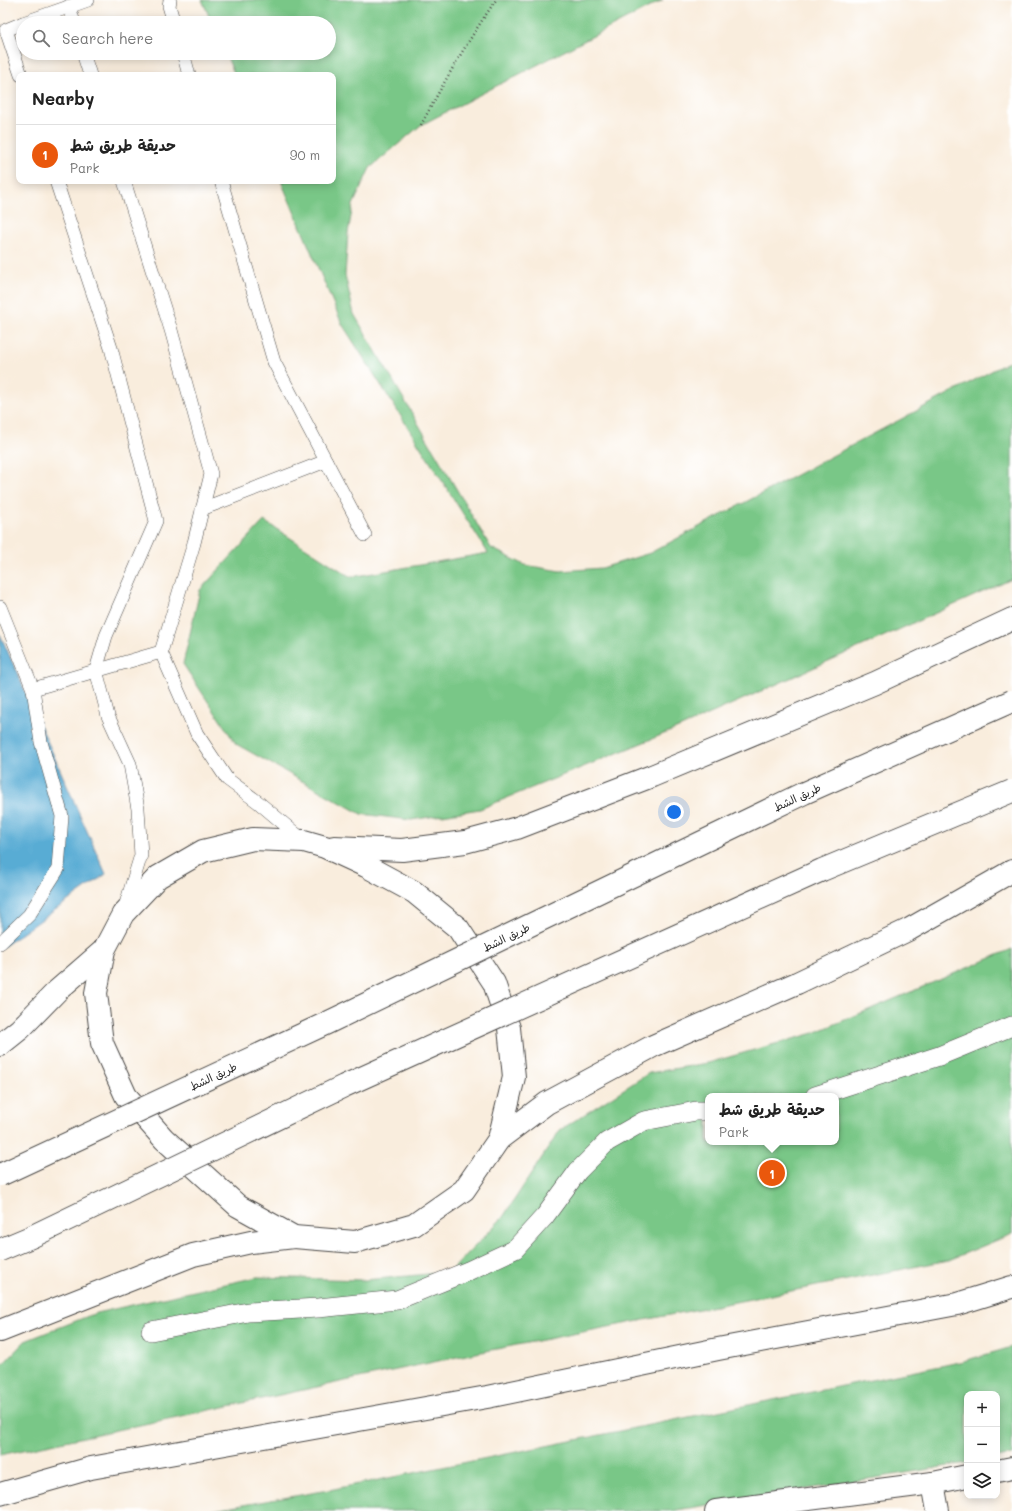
<!DOCTYPE html>
<html lang="en">
<head>
<meta charset="utf-8">
<style>
	:root { --surface:#fff; --page:#f2f2f2; --text:#222; --muted:#767676; --line:#e0e0e0; --accent:#ea580c }
	body { margin:0; font-family:Mali,"Playpen Sans Arabic",sans-serif; background:var(--page); color:var(--text) }
	.controls { position:absolute; right:12px; bottom:12px; display:grid; overflow:hidden; border-radius:8px; box-shadow:0 2px 10px #0003 }
	.controls button { width:36px; height:36px; display:grid; place-items:center; padding:0; border:0; border-bottom:1px solid var(--line); background:var(--surface); color:var(--text); font:20px sans-serif }
	.you { position:absolute; left:674px; top:812px; width:14px; height:14px; margin:-10px; border:3px solid #fff; border-radius:50%; background:#1a73e8; box-shadow:0 0 0 6px #1a73e833 }
	.badge { display:grid; place-items:center; width:26px; height:26px; border-radius:50%; background:var(--accent); color:#fff; font-size:13px; font-weight:700 }
	.pin { position:absolute; translate:-50% -50%; border:2px solid #fff; box-shadow:0 1px 4px #0006 }
	.popup { position:absolute; left:705px; top:1093px; width:134px; height:52px; box-sizing:border-box; display:grid; place-content:center; border-radius:8px; background:var(--surface); filter:drop-shadow(0 1px 3px #0005); font-size:13px; white-space:nowrap; color:var(--muted) }
	.popup b { font-size:15px; color:var(--text) }
	.popup::after { content:''; position:absolute; left:50%; top:100%; margin-left:-8px; border:8px solid transparent; border-top-color:var(--surface) }
	.list { margin:0; padding:0; list-style:none }
	h2 { display:flex; justify-content:space-between; align-items:center; height:52px; margin:0; padding:0 16px; font-size:17px }
	h2 small { font-size:13px; font-weight:400; color:var(--muted) }
	.list li { display:grid; grid-template-columns:26px 1fr auto; gap:12px; align-items:center; box-sizing:border-box; height:60px; padding:0 16px; border-top:1px solid var(--line) }
	.list b { display:block; font-size:15px; white-space:nowrap }
	.list p { margin:0; font-size:13px; white-space:nowrap; color:var(--muted) }
	.list em { font-size:13px; font-style:normal; color:var(--muted) }
	.icon { flex:none; width:22px; height:22px; fill:none; stroke:currentColor; stroke-width:2; stroke-linecap:round; stroke-linejoin:round }
	.map { position:relative; flex:none; width:1012px; height:1511px; overflow:hidden }
	.search { position:absolute; background:var(--surface); box-shadow:0 2px 10px #0003; left:16px; top:16px; width:320px; height:44px; display:flex; align-items:center; gap:10px; box-sizing:border-box; padding:0 14px; border-radius:22px; color:var(--muted); font-size:15px }
	.panel { position:absolute; background:var(--surface); box-shadow:0 2px 10px #0003; left:16px; top:72px; width:320px; height:112px; border-radius:8px }
	.map>svg:first-child { display:block }
	.green { fill:#79c787; stroke:#527959; fill-rule:evenodd }
	.water { fill:#59acd4; stroke:#426c80 }
	.lines { fill:none; stroke-linecap:round; stroke-linejoin:round }
	.service-casing { stroke:#4a4846; stroke-width:14 }
	.pedestrian-casing { stroke:#4a4846; stroke-width:20 }
	.minor-casing { stroke:#4a4846; stroke-width:24 }
	.tertiary-casing { stroke:#4a4846; stroke-width:24 }
	.secondary-casing { stroke:#4a4846; stroke-width:24 }
	.trunk-casing { stroke:#4a4846; stroke-width:24 }
	.path { stroke:#4a4846; stroke-width:2.5; stroke-dasharray:1 3; stroke-linecap:butt }
	.service { stroke:#fff; stroke-width:13 }
	.pedestrian { stroke:#fff; stroke-width:19 }
	.minor { stroke:#fff; stroke-width:22 }
	.tertiary { stroke:#fff; stroke-width:22 }
	.secondary { stroke:#fff; stroke-width:22 }
	.trunk { stroke:#fff; stroke-width:22 }
	.trunk-bridge-casing { stroke:#4a4846; stroke-width:24; stroke-linecap:butt }
	.trunk-bridge { stroke:#fff; stroke-width:22 }
	.labels { text-anchor:middle; dominant-baseline:central; stroke-width:3; stroke-linejoin:round; paint-order:stroke }
	.street-label { font-size:11px; fill:#2b2b2b; stroke:#fff }
</style>
</head>
<body>
<div class="map">
<svg width="1012" height="1511" viewBox="0 0 1012 1511">
	<rect width="100%" height="100%" fill="#fff"/>
	<filter id="ink" filterUnits="userSpaceOnUse"><feTurbulence type="fractalNoise" baseFrequency=".025" numOctaves="2"/><feDisplacementMap in="SourceGraphic" scale="8" xChannelSelector="R" yChannelSelector="G"/><feConvolveMatrix kernelMatrix="1 2 1 2 8 2 1 2 1" color-interpolation-filters="sRGB"/></filter>
	<filter id="wash" filterUnits="userSpaceOnUse"><feTurbulence type="fractalNoise" baseFrequency=".012" numOctaves="4" result="noise"/><feDisplacementMap in="SourceGraphic" scale="16" xChannelSelector="R" yChannelSelector="G"/><feGaussianBlur stdDeviation="0.9" result="paint"/><feColorMatrix in="noise" values="0 0 0 0 0 0 0 0 0 0 0 0 0 0 0 0 0 1.4 0 .05"/><feComposite in="paint" operator="in"/></filter>
	<g filter="url(#wash)">
		<rect width="100%" height="100%" fill="#f9eddd"/>
		<g class="green">
			<path d="M 202,0 L 663,0 L 421,125 L 370,168 L 353,205 L 348,233 L 345,275 L 354,314 L 491,548 L 525,565 L 560,571 L 602,568 L 650,553 L 1012,360 L 1012,579 L 681,727 L 480,809 L 411,820 L 361,814 L 236,744 L 183,664 L 200,590 L 264,521 L 351,577 L 488,553 L 342,324 L 281,181 L 333,181 L 333,75 L 235,75 L 225,53 L 329,53 L 329,23 L 212,23 Z"/>
			<path d="M 1012,949 L 1012,1234 L 949,1260 L 471,1354 L 0,1455 L 0,1367 L 25,1341 L 96,1313 L 257,1277 L 365,1280 L 450,1272 L 503,1217 L 560,1130 L 649,1073 L 708,1063 L 814,1033 ZM 708,1096 L 836,1096 L 836,1142 L 708,1142 Z"/>
			<path d="M 1012,1347 L 1012,1455 L 997,1458 L 997,1394 L 967,1394 L 967,1463 L 671,1511 L 208,1511 L 329,1490 L 960,1362 Z"/>
		</g>
		<path class="water" d="M 0,634 L 106,874 L 0,949 Z"/>
	</g>
	<g filter="url(#ink)">
		<g class="lines">
			<defs>
				<g id="service">
					<path d="M 170,0 L 169,6 L 174,23"/>
					<path d="M 69,6 L 74,23"/>
					<path d="M 23,23 L 88,0"/>
					<path d="M 83,53 L 90,75"/>
					<path d="M 183,53 L 189,75"/>
					<path d="M 21,75 L 6,30 L 23,23"/>
					<path d="M 56,181 L 111,348 L 156,521 L 106,636 L 96,670 L 108,716 L 130,764 L 138,809 L 141,855 L 125,907"/>
					<path d="M 124,181 L 171,330 L 211,474 L 194,543 L 161,652 L 197,734 L 227,779 L 258,802 L 303,840"/>
					<path d="M 221,181 L 274,362 L 365,535"/>
					<path d="M 202,509 L 326,461"/>
					<path d="M 0,607 L 33,689 L 41,742 L 62,816 L 58,869 L 29,915 L 0,943"/>
					<path d="M 33,689 L 161,652"/>
				</g>
				<g id="pedestrian">
					<path d="M 815,1096 L 939,1056 L 1012,1026"/>
					<path d="M 151,1331 L 248,1312 L 318,1308 L 397,1300 L 468,1271 L 515,1249 L 545,1216 L 578,1171 L 607,1142 L 644,1121 L 696,1111 L 708,1111"/>
				</g>
				<path id="minor" d="M 933,1483 L 938,1511"/>
				<g id="tertiary">
					<path d="M 997,1471 L 1012,1468"/>
					<path d="M 716,1511 L 933,1483 L 967,1476"/>
				</g>
				<path id="secondary" d="M 0,1494 L 91,1468 L 487,1397 L 718,1349 L 957,1304 L 1012,1287"/>
				<g id="trunk">
					<path d="M 253,839 L 304,841 L 325,847 L 366,866 L 414,892 L 458,928 L 494,983 L 509,1028 L 514,1077 L 499,1139 L 464,1190 L 414,1225 L 355,1242 L 294,1237 L 238,1206 L 164,1139 L 126,1096 L 102,1043 L 96,993 L 104,950 L 123,914 L 158,877 L 203,851 Z"/>
					<path d="M 334,847 L 402,850 L 465,842 L 517,828 L 652,776 L 875,683 L 1012,619"/>
					<path d="M 0,1045 L 20,1029 L 58,990 L 104,950"/>
					<path d="M 499,1139 L 547,1103 L 653,1046 L 797,983 L 910,929 L 1012,871"/>
					<path d="M 0,1331 L 193,1255 L 251,1242 L 294,1237"/>
				</g>
			</defs>
			<use href="#service" class="service-casing"/>
			<use href="#pedestrian" class="pedestrian-casing"/>
			<use href="#minor" class="minor-casing"/>
			<use href="#tertiary" class="tertiary-casing"/>
			<use href="#secondary" class="secondary-casing"/>
			<use href="#trunk" class="trunk-casing"/>
			<path class="path" d="M 421,125 C 444,82 468,40 496,0"/>
			<use href="#service" class="service"/>
			<use href="#pedestrian" class="pedestrian"/>
			<use href="#minor" class="minor"/>
			<use href="#tertiary" class="tertiary"/>
			<use href="#secondary" class="secondary"/>
			<use href="#trunk" class="trunk"/>
			<defs>
				<g id="trunk-bridge">
					<path d="M 0,1175 L 327,1023 L 804,793 L 1012,701"/>
					<path d="M 0,1250 L 31,1237 L 344,1086 L 822,870 L 1012,791"/>
				</g>
			</defs>
			<use href="#trunk-bridge" class="trunk-bridge-casing"/>
			<use href="#trunk-bridge" class="trunk-bridge"/>
		</g>
	</g>
	<g class="labels">
		<g class="street-label">
			<text transform="translate(797 797) rotate(-25)">طريق الشط</text>
			<text transform="translate(506 937) rotate(-26)">طريق الشط</text>
			<text transform="translate(213 1076) rotate(-25)">طريق الشط</text>
		</g>
	</g>
</svg>
<div class="controls">
<button>+</button>
<button>−</button>
<button><svg class="icon" aria-label="layers" viewBox="0 0 24 24"><path d="M12 4l9 5-9 5-9-5zM3 14l9 5 9-5"/></svg></button>
</div>
<div class="you"></div>
<div class="pin badge" style="left:772px;top:1173px">1</div>
<div class="popup"><b>حديقة طريق شط</b>Park</div>
<div class="search"><svg class="icon" aria-label="search" viewBox="0 0 24 24"><circle cx="10" cy="10" r="6"/><path d="M15 15l6 6"/></svg>Search here</div>
<section class="panel">
<h2>Nearby<small></small></h2>
<ul class="list">
<li><span class="badge">1</span><div><b>حديقة طريق شط</b><p>Park</p></div><em>90 m</em></li>
</ul>
</section>
</div>
</body>
</html>
